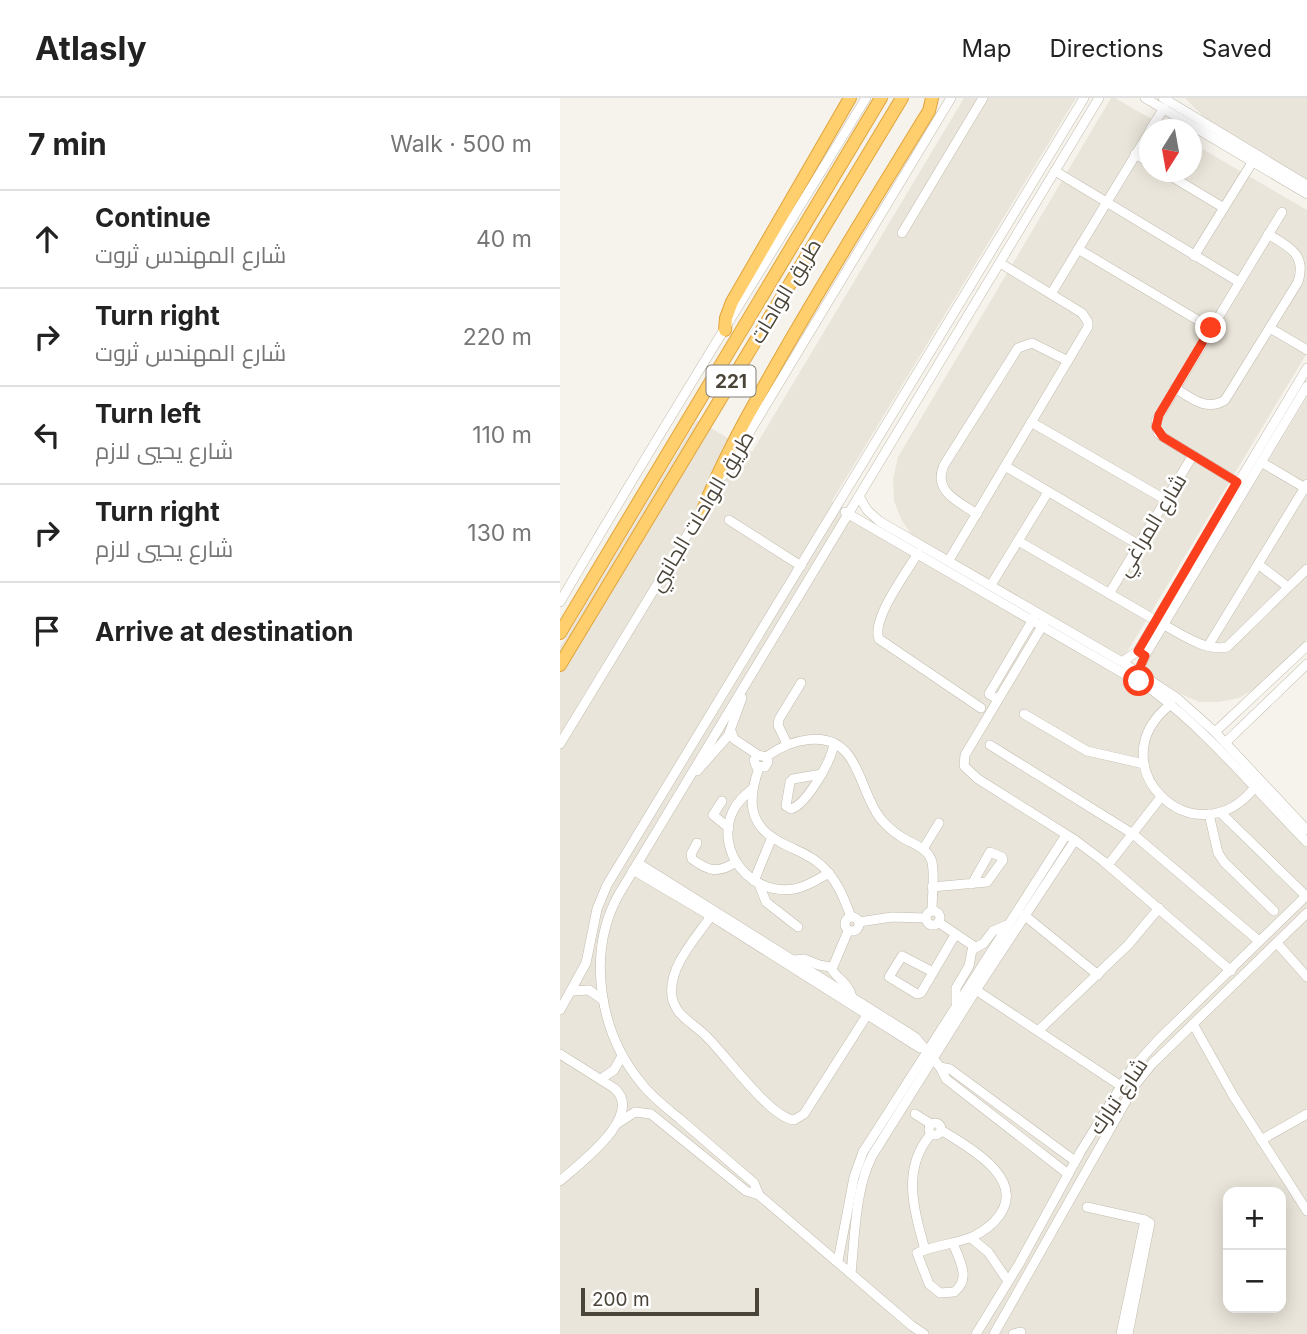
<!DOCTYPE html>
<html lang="en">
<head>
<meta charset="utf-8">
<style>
	:root { --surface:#fff; --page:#f2f2f2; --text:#222; --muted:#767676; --line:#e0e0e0 }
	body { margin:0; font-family:Inter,Cairo,sans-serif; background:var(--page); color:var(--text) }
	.controls { position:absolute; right:21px; bottom:21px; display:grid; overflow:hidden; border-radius:14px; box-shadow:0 4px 18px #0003 }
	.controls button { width:63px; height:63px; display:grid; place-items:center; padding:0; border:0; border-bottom:2px solid var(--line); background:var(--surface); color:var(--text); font:35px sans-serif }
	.compass { position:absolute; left:579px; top:21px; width:63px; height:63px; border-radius:50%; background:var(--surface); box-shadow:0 4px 18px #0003; rotate:191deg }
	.scale { position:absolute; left:21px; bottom:18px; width:178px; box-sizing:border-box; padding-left:7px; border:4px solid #4b4439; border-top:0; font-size:19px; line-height:24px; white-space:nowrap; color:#4b4439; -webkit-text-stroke:5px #fff; paint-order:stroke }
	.stop { position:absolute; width:21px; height:21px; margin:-16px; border:5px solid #fc3f1d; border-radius:50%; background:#fff }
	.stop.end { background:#fc3f1d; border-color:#fff; box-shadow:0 2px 7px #0008 }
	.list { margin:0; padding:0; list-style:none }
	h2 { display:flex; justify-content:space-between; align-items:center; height:91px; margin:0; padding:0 28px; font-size:30px }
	h2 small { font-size:23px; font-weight:400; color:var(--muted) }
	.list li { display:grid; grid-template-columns:46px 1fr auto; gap:21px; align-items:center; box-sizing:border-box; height:98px; padding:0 28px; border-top:2px solid var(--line) }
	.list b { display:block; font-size:26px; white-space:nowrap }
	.list p { margin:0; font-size:23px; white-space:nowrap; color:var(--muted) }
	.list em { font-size:23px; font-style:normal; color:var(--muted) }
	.icon { flex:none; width:38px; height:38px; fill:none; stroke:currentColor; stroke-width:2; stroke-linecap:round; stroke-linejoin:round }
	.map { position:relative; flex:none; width:747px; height:1236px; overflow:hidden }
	header { display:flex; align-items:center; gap:42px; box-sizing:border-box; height:98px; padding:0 35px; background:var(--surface); border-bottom:2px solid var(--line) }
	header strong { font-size:33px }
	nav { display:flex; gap:38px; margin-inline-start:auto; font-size:24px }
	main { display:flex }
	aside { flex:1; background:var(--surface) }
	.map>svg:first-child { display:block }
	.residential { fill:#eae5da; fill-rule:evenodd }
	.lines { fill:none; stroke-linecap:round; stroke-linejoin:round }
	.minor-casing { stroke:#c2bbae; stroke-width:10 }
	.highway-casing { stroke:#e0a43c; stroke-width:14 }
	.minor { stroke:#fff; stroke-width:9 }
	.highway { stroke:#ffcf6e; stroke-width:12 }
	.route { stroke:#fc3f1d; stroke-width:9 }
	.labels { text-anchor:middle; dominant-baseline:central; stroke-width:5; stroke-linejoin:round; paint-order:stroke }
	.shield { fill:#fff; stroke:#817c74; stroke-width:2 }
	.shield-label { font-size:19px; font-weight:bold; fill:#4b4439 }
	.street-label { font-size:21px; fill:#4b4439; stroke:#fff }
</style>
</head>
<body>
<header>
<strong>Atlasly</strong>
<nav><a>Map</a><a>Directions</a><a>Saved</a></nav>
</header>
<main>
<aside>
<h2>7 min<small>Walk · 500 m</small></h2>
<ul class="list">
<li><svg class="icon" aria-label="ahead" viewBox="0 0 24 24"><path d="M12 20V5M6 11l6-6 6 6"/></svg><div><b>Continue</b><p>شارع المهندس ثروت</p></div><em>40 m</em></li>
<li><svg class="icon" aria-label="right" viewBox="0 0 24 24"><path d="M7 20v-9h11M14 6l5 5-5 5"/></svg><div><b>Turn right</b><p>شارع المهندس ثروت</p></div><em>220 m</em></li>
<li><svg class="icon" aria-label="left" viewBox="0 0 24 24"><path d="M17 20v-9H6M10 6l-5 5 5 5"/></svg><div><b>Turn left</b><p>شارع يحيي لازم</p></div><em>110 m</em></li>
<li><svg class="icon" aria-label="right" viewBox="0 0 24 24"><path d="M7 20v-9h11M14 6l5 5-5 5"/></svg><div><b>Turn right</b><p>شارع يحيي لازم</p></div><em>130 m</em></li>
<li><svg class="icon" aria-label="arrive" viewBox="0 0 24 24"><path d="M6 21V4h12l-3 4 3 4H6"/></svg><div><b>Arrive at destination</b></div></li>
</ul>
</aside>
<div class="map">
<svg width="747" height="1236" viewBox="0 0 747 1236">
	<rect width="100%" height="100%" fill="#f6f3ec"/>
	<g class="residential">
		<path d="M 404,0 L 516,0 L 272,403 L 354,453 L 602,594 L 747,739 L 747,1236 L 0,1236 L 0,549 L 137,322 L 192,354 ZM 668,1094 L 721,1094 L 721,1210 L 668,1210 Z"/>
		<path d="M 551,0 L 555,0 L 609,31 L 590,32 L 590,74 L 632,74 L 632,45 L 747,112 L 747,255 L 563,561 L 355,441 L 342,423 L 334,403 L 333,381 L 338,359 Z"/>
		<path d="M 625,0 L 747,0 L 747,85 L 653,28 Z"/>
		<path d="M 747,299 L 747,541 L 696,590 L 679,600 L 659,604 L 639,604 L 621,596 L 587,575 L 584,566 Z"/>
	</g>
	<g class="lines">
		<defs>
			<g id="minor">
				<path d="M 585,0 L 747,96"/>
				<path d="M 603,0 L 747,87"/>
				<path d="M 590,32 L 604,10"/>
				<path d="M 575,56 L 590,65"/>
				<path d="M 495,73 L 679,184"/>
				<path d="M 604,74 L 664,110"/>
				<path d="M 342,135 L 423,0"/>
				<path d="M 518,151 L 651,230"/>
				<path d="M 634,158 L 693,63"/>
				<path d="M 491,196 L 590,33"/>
				<path d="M 710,230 L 747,252"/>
				<path d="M 615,290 C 631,300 647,314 665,302 L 738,184 C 747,156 728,148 708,136"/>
				<path d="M 471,324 L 606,402"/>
				<path d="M 701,364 L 745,390"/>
				<path d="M 445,368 L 579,447"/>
				<path d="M 163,378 L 391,0"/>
				<path d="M 677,384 L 603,339 L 598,335 L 596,323 L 722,114"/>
				<path d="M 299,398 L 307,412 L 319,423 L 562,564 L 617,600 L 655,634 L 747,732"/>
				<path d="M 285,414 L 592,592 C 650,635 696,693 747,744"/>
				<path d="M 417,416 C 399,404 372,393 384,367 L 458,250 L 472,245 L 508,263"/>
				<path d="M 169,422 L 241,468"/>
				<path d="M 458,443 L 595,522"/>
				<path d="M 358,455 C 347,474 311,521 319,541 L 421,610"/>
				<path d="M 389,462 L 528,229 L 528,224 L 522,215 L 440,165"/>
				<path d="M 698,466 L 728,489"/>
				<path d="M 431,487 L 488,394"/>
				<path d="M 549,496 L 633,357"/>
				<path d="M 0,504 C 99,334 204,168 306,0"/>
				<path d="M 484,525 L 405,657 L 404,668 L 418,681 L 515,742 L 543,763 L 671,873"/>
				<path d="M 604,527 C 621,536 646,554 667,549 L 747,471"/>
				<path d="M 648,548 L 747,386"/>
				<path d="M 562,564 L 578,553 L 747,270"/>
				<path d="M 576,578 L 587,554 L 747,288"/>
				<path d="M 437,601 L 429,596 L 475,518"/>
				<path d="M 611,606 C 534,666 635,765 695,689"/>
				<path d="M 464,616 L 527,653 L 584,666"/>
				<path d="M 171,633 L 174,641 L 198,657 L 206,659 L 208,664 L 205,669 L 196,668 L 194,662 L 198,657"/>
				<path d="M 655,634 L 747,548"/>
				<path d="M 665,645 L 747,566"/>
				<path d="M 0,646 L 145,408"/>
				<path d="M 227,646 L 218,627 L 219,621 L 241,585"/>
				<path d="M 430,647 L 573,736 L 699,843"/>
				<path d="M 206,659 C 229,642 269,630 289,658 C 302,676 306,701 320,720 C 326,727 332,733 340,738 C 351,746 368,749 372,764 C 375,779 372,797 372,813"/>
				<path d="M 199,670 C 188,700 187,727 220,744 C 234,752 250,756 262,768 C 277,782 284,800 291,819"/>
				<path d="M 137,673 L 168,638 L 182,600"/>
				<path d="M 262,676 L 233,681 L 230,684 L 226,708 L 231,711 C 247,706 272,662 274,645"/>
				<path d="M 191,692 C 184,698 177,704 173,713 C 154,753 191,798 234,791 C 247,789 258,781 269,775"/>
				<path d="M 162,703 L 153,717 L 169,730"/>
				<path d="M 660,714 L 746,798"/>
				<path d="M 649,716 L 658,755 L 664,764 L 714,813"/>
				<path d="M 137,745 L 131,756 L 132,761 C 148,773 158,776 176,764"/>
				<path d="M 363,751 L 379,725"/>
				<path d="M 78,765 L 355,939 L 380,969"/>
				<path d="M 548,767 L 601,699"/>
				<path d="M 73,772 L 151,818 L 360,950"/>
				<path d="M 194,783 L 212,739"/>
				<path d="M 199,786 L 206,804 L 238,829"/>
				<path d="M 372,789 L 427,784 L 443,762 L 442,759 L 430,754 L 412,786"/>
				<circle cx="373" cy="820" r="7"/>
				<path d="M 464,817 L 538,877"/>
				<path d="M 151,818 C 136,840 108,869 112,898 C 112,903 115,908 118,913 C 126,923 137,929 146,938 C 165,956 210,1020 234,1022 L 244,1016 L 307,917"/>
				<circle cx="292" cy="826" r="7"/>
				<path d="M 299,824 L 332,819 L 366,820"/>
				<path d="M 378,824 L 415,849"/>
				<path d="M 717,845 L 747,879"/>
				<path d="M 234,862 L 244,861 L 259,867 L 270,869 C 278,882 287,883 292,899"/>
				<path d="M 272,871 L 288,833"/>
				<path d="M 373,874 L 342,858 L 329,879 L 357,896 L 361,895 L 395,837"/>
				<path d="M 416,892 L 561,988"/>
				<path d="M 12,893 L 29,892 L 43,902"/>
				<path d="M 396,905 L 396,890 L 409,868 L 412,852 L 424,845 L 433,833 L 447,827"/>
				<path d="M 0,912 L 26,865 L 37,811 L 47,787 L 524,0"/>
				<path d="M 633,926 L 674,999 L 747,1113"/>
				<path d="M 478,933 L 568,847 L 599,810"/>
				<path d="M 0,956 L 54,990 C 86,1017 19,1066 0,1083"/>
				<path d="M 41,981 L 54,972 L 62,958"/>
				<path d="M 355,1016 L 371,1026"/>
				<path d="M 58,1025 L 75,1014 L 91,1016 L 186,1093 L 199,1097"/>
				<circle cx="375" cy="1031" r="6"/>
				<path d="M 381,1032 C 408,1049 467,1080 439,1118 C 433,1126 424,1133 414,1138 C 396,1146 375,1147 357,1155 L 369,1186 L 380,1195 L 394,1194 C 412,1181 399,1162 393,1145"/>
				<path d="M 701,1042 L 747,1016"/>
				<path d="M 508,1076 L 386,981 L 380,969 L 390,971 L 515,1063"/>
				<path d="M 527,1109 L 585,1122 L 590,1125 L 568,1236"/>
				<path d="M 411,1140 L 428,1154 L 448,1183"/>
				<path d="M 365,1152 C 354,1111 341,1071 371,1036"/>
				<path d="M 278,1163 L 294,1079 L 303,1054 L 506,737"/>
				<path d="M 291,1175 C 295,1137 295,1092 312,1058 L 416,892 L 515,742"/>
				<path d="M 364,1236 L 352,1228 L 199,1097 L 194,1085 C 170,1064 145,1043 121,1022 C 108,1011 93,1000 82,986 C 39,935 26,855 59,796 L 539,0"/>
				<path d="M 416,1236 L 459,1166 L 521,1053 L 571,972 L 598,942 L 747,797"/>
				<path d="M 434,1236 L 575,987 L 592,966 L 747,815"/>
				<path d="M 453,1236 L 461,1234"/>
				<path d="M 561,1236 L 585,1122"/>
			</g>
			<g id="highway">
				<path d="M 165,232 L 166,220 L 172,204 L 290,0"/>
				<path d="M 143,412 C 161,365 185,322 210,278 C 259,191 312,106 364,21 L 369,13 L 372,0"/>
				<path d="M 0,535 L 321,0"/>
				<path d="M 0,567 L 342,0"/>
			</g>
		</defs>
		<use href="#minor" class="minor-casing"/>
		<use href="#highway" class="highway-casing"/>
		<use href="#minor" class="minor"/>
		<use href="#highway" class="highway"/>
	</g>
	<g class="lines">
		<path class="route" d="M 579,583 L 575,580 L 585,558 L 578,553 L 677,384 L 603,339 L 596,329 L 599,317 L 651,230"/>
	</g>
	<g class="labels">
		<rect class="shield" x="146.5" y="267.5" width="49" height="31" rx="5"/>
		<g class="shield-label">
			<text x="171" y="283">221</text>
		</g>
		<g class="street-label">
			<text transform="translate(225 193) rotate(-59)">طريق الواحات</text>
			<text transform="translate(141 413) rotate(-59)">طريق الواحات الجانبي</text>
			<text transform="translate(591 427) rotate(-59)">شارع المراغي</text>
			<text transform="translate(558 998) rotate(-56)">شارع تبارك</text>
		</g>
	</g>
</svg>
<div class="controls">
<button>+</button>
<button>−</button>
</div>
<svg class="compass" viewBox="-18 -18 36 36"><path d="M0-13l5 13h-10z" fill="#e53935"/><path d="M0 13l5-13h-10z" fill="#767676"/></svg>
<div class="scale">200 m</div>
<div class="stop" style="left:579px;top:583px"></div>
<div class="stop end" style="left:651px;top:230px"></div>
</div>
</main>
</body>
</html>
